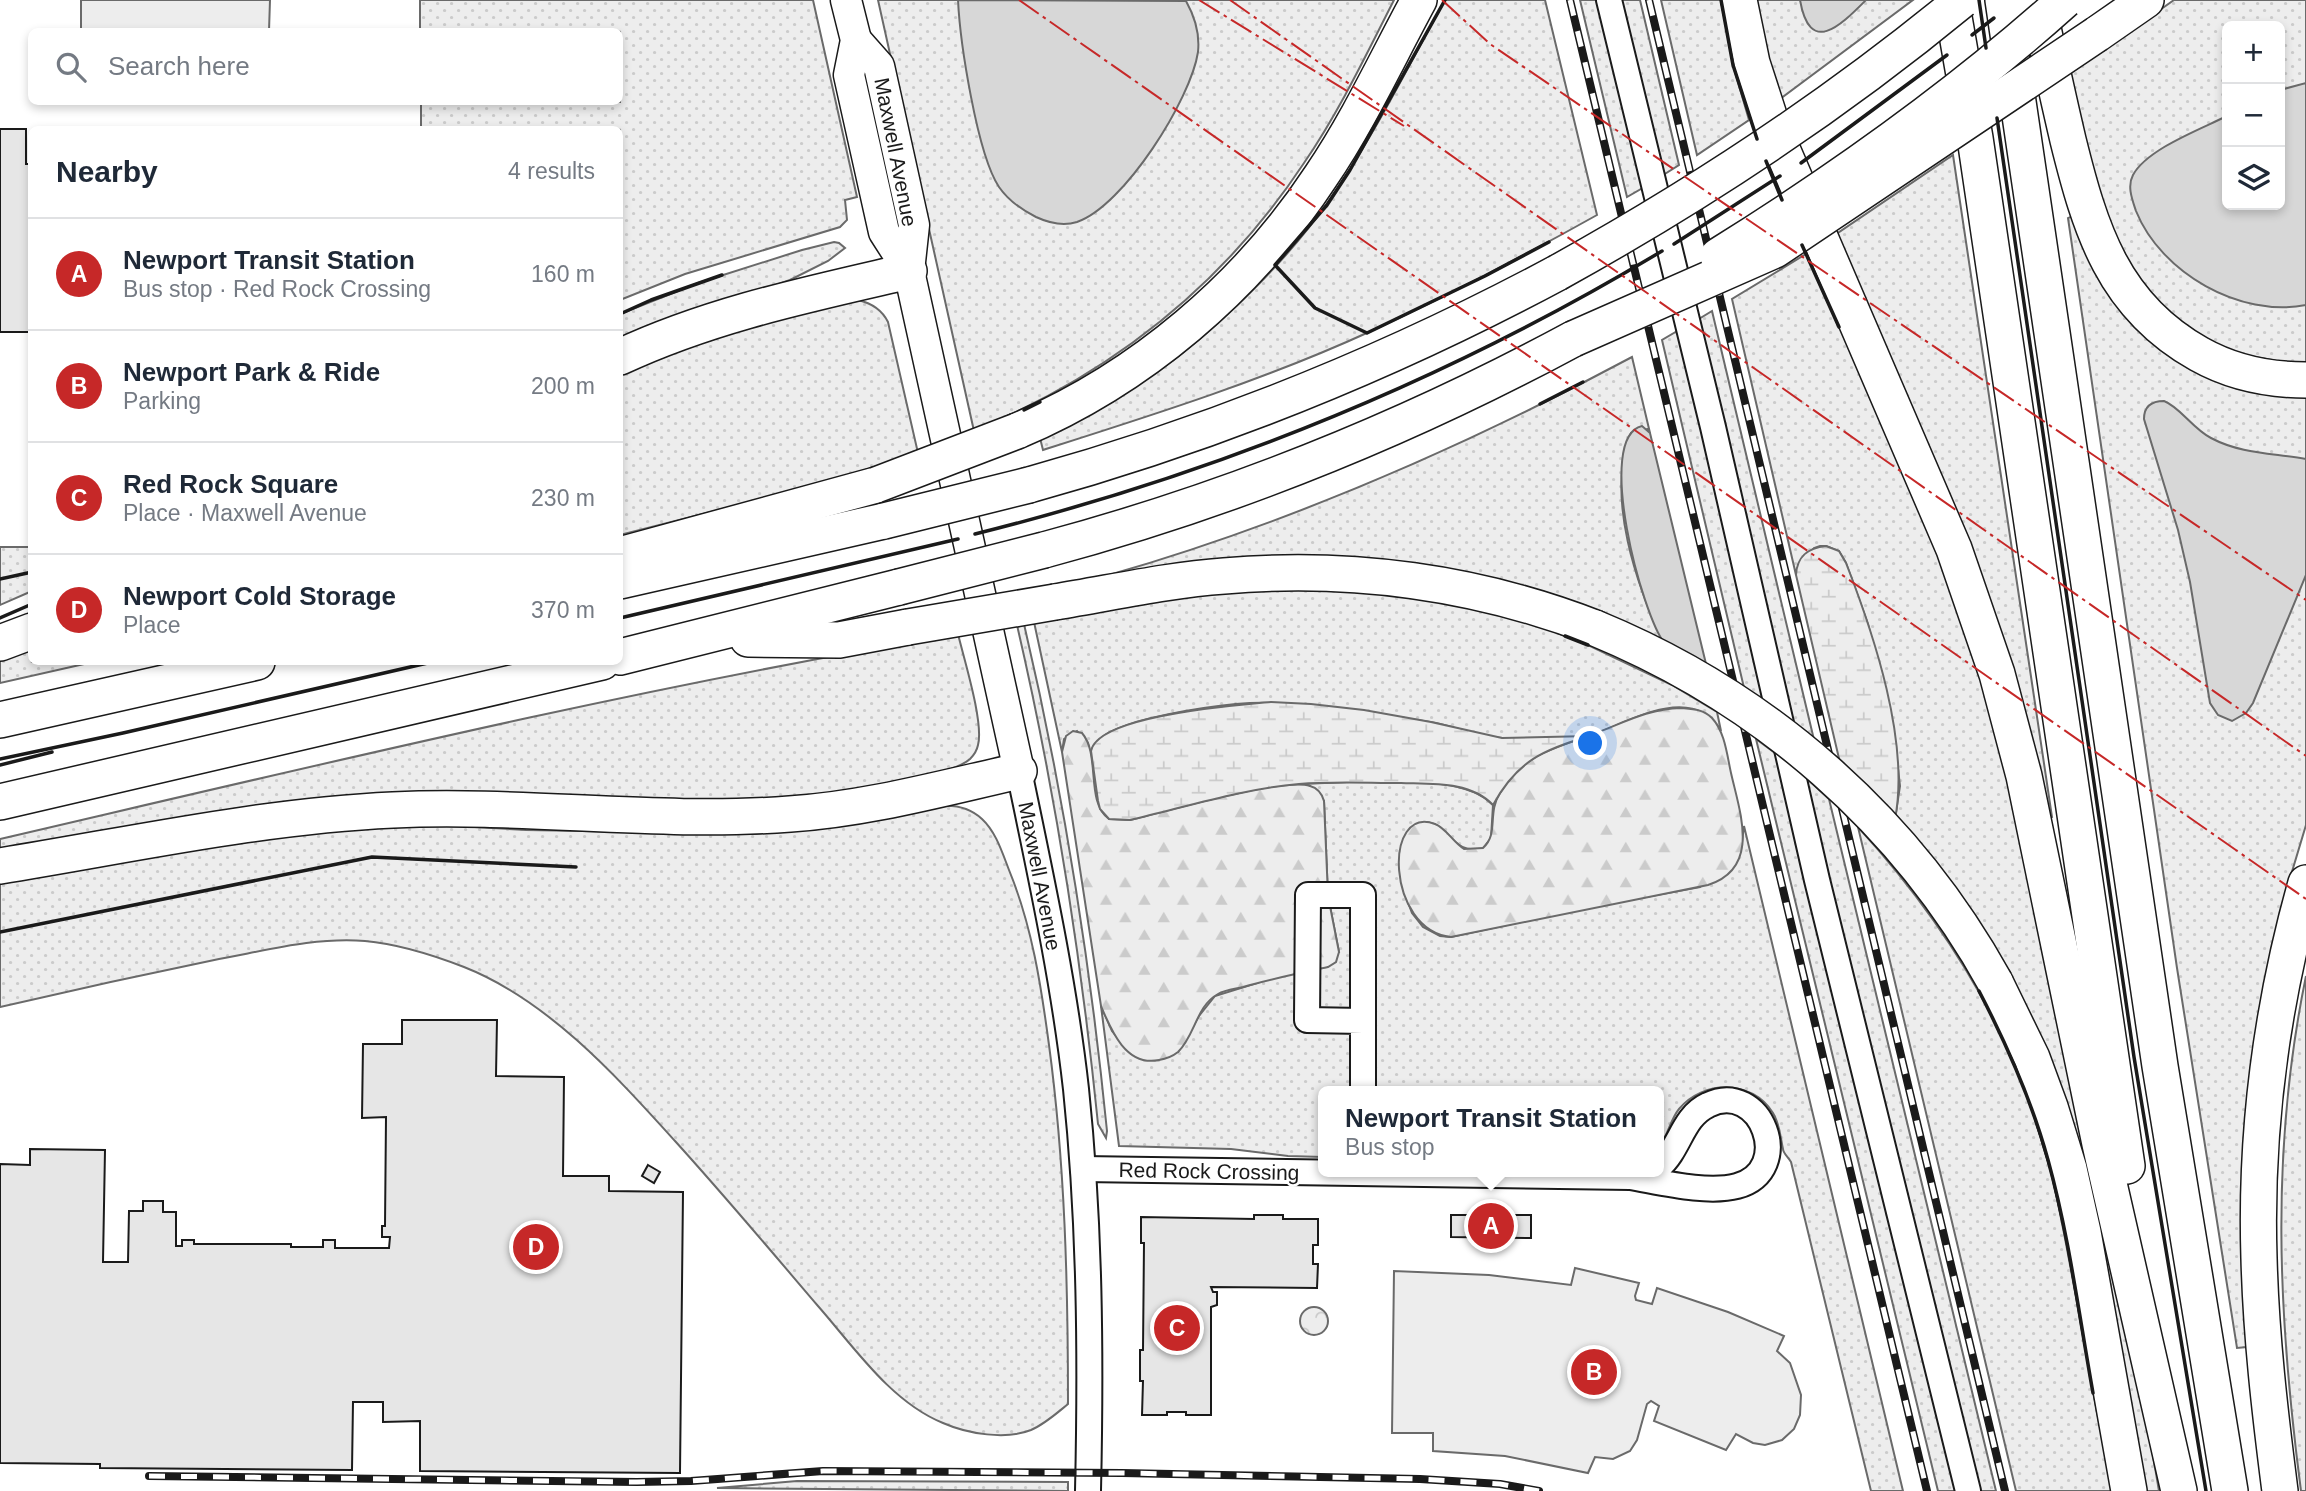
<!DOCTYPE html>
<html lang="en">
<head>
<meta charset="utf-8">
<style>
	:root { --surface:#fff; --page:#f6f6f7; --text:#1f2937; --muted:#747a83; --line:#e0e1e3; --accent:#c62828 }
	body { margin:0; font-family:Arial,sans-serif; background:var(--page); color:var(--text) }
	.controls { position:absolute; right:21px; top:21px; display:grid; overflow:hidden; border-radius:10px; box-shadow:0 4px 10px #0003 }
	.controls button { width:63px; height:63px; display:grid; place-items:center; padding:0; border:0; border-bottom:2px solid var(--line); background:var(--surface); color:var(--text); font:35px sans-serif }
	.you { position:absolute; left:1591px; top:744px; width:24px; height:24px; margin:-18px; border:5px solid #fff; border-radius:50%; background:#1a73e8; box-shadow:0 0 0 10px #1a73e833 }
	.badge { display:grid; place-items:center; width:46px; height:46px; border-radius:50%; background:var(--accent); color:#fff; font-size:23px; font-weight:700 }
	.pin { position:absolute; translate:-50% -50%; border:4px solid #fff; box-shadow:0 2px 7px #0006 }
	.popup { position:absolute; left:1318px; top:1086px; width:346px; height:91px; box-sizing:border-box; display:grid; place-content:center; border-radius:10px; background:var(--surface); filter:drop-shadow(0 2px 5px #0005); font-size:23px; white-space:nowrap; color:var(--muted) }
	.popup b { font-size:26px; color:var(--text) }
	.popup::after { content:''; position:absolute; left:50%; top:100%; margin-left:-14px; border:14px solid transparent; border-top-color:var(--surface) }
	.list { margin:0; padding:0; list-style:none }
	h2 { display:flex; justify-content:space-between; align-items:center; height:91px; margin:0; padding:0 28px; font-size:30px }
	h2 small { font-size:23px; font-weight:400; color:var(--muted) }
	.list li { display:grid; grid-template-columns:46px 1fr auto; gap:21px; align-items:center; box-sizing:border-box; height:112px; padding:0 28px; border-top:2px solid var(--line) }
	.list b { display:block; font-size:26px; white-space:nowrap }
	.list p { margin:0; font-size:23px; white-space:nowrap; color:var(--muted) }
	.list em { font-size:23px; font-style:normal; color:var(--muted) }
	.icon { flex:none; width:38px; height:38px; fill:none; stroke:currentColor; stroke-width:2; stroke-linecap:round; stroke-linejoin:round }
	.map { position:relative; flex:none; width:2306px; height:1491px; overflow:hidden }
	.search { position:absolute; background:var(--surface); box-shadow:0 4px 10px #0003; left:28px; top:28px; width:595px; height:77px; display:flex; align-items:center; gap:18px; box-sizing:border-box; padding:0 24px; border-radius:10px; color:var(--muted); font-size:26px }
	.panel { position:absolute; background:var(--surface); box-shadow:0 4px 10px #0003; left:28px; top:126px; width:595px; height:539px; border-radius:10px }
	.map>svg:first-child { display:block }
	.grass { fill:url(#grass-dots); stroke:#6a6a6a; stroke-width:2; fill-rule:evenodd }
	.forest { fill:url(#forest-firs); stroke:#6a6a6a; stroke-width:2 }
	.wetland { fill:url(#wetland-marsh); stroke:#6a6a6a; stroke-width:2 }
	.park { fill:url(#park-crowns); stroke:#6a6a6a; stroke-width:2 }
	.built { fill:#ededed; stroke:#6a6a6a; stroke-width:2 }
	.water { fill:#d7d7d7; stroke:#6a6a6a; stroke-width:2 }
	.building { fill:#e6e6e6; stroke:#1a1a1a; stroke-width:2 }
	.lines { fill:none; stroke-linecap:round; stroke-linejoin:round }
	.minor-casing { stroke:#1a1a1a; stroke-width:28 }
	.major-casing { stroke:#1a1a1a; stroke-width:33 }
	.highway-casing { stroke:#1a1a1a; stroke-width:38 }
	.minor { stroke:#fff; stroke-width:24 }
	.major { stroke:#fff; stroke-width:30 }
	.highway { stroke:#fff; stroke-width:35 }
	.rail-casing { stroke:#1a1a1a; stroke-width:8 }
	.rail { stroke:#fff; stroke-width:5; stroke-dasharray:16; stroke-linecap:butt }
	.highway-bridge-casing { stroke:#1a1a1a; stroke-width:38; stroke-linecap:butt }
	.highway-bridge { stroke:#fff; stroke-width:35 }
	.wall { stroke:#1a1a1a; stroke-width:3.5 }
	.power { stroke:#c62828; stroke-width:2; stroke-dasharray:24 5 3.5 5; stroke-linecap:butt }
	.labels { text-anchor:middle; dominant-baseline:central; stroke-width:5; stroke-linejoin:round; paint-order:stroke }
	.street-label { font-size:21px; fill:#1a1a1a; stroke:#fff }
</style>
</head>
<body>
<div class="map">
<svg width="2306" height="1491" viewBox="0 0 2306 1491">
	<defs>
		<pattern id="grass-dots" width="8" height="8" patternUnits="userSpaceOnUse" patternTransform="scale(1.75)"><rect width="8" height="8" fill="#ededed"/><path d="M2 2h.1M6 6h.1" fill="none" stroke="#cbcbcb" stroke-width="1.8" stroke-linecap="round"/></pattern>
		<pattern id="forest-firs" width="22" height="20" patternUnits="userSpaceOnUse" patternTransform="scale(1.75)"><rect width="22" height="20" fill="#ededed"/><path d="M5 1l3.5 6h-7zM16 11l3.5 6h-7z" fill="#cbcbcb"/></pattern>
		<pattern id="wetland-marsh" width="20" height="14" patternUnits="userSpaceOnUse" patternTransform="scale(1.75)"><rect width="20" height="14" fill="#ededed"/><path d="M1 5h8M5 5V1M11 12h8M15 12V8" fill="none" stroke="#cbcbcb"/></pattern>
		<pattern id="park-crowns" width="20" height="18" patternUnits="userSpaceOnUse" patternTransform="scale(1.75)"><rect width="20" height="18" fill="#ededed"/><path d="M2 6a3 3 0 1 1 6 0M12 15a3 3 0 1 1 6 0" fill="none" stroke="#cbcbcb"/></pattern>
	</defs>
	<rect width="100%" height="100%" fill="#fff"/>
	<g class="grass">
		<path d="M 420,0 L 813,0 L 857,197 L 845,200 L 847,220 L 840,227 L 685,274 L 620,300 L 620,130 L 421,129 L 421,102 L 620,102 L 620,32 L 420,31 Z"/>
		<path d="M 878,0 L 1394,0 C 1366,55 1339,112 1304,163 C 1222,287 1111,374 974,431 Z"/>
		<path d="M 1445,0 L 1545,0 L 1597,215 C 1522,257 1447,296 1369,332 C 1264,380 1153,415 1043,450 L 1040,438 C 1088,410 1142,386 1185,351 C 1236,310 1291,255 1328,202 C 1373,138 1407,68 1445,0 Z"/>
		<path d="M 1580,0 L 1601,0 L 1646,186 L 1627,197 Z"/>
		<path d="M 1616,0 L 1640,0 L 1679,165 L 1660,177 Z"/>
		<path d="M 1661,0 L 1721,0 L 1733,65 L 1749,120 L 1697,155 Z"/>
		<path d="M 1752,0 L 1913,0 L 1776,102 Z"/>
		<path d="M 2174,0 L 2306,0 L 2306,366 L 2232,353 L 2175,321 L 2137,278 L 2109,224 L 2065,77 ZM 2227,26 L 2280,26 L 2280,205 L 2227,205 Z"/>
		<path d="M 1953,155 L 2052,817 L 2045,819 L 1832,237 Z"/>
		<path d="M 2075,215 L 2116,298 L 2306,392 L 2306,825 L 2291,875 L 2247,1347 L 2237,1348 L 2177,968 L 2068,218 Z"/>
		<path d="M 834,242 L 839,243 L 845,248 L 828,261 L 790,280 L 620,340 L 620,314 L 698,283 L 802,250 Z"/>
		<path d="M 1806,254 L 1872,396 L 1942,557 L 1990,701 L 2148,1426 L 2159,1491 L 2143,1491 L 2091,1201 L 1895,819 L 1900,786 L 1893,724 L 1868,624 L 1846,563 L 1839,551 L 1826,546 L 1820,546 L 1814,548 L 1796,570 L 1796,575 L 1732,299 Z"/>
		<path d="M 858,300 C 871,303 882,310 888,322 L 918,453 L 821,484 L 620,535 L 620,374 L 722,333 Z"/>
		<path d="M 1712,311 L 1815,744 L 1790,724 L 1694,322 Z"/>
		<path d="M 1679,330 L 1770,709 L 1745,692 L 1662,340 Z"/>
		<path d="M 1632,357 L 1650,433 L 1648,429 L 1631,433 C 1605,497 1637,587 1665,646 L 1539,594 L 1110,581 L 1109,575 C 1290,523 1466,446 1632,357 Z"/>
		<path d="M 0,547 L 31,547 L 32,591 L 0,605 Z"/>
		<path d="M 1283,585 L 1445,598 L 1545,628 L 1588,645 L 1672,685 L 1717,712 L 1721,731 C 1692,682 1630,722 1592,735 C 1572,741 1507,740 1486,736 C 1467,732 1449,725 1430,722 C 1400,717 1370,714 1340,711 C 1318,708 1295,704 1272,703 C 1235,701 1172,712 1136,722 C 1117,728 1091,736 1091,759 L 1088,743 L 1077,731 L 1064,739 L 1062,752 L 1034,622 L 1093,608 Z"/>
		<path d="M 1024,624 C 1063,790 1090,960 1107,1131 L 1106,1138 L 1098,1124 C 1081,956 1055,789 1017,625 Z"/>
		<path d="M 958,634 C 964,659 984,723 978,745 C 977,750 973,756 970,759 C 949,778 849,790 818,795 L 0,854 L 0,839 C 318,765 636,688 958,634 Z"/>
		<path d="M 31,644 L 32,662 L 93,662 L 0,683 L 0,655 Z"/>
		<path d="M 1756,739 L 1779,756 L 1958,1491 L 1938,1491 Z"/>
		<path d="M 1803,775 L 1829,799 L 1996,1491 L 1979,1491 Z"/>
		<path d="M 1350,782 C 1389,783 1465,775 1493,805 L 1491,838 L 1483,848 C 1451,856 1452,825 1426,822 L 1403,889 L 1412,913 L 1423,927 L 1440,936 L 1451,937 L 1597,906 L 1700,887 L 1741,850 L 1744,826 L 1903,1491 L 1871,1491 L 1791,1162 C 1788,1157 1783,1153 1783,1149 C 1780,1135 1780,1125 1773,1113 C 1752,1079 1703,1080 1679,1109 C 1670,1120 1668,1136 1659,1147 L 1659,1091 L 1323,1091 L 1323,1157 L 1288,1156 L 1231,1149 L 1119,1146 L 1101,1006 L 1112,1031 L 1131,1054 L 1178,1052 L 1199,1016 L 1215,996 L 1257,983 L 1339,952 L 1328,896 L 1324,801 L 1310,786 L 1299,784 Z"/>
		<path d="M 942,806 C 956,805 971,809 982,819 C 996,832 1002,852 1009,870 C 1032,926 1041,985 1049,1045 C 1065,1164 1068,1284 1068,1404 C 1057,1413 1045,1424 1031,1430 C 1006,1440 968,1434 943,1423 C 891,1402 854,1347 818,1306 C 771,1251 724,1195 675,1141 C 616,1076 548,1000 464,967 C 433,955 399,944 365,941 C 316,937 268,950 219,959 C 146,974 73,990 0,1007 L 0,879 L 254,838 L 422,824 L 526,830 L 756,834 L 864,822 Z"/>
		<path d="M 1858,827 C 1935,911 1995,1003 2033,1111 C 2054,1171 2064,1234 2076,1297 C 2087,1362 2100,1426 2112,1491 L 2016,1491 Z"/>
		<path d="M 2306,976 L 2306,1491 L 2301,1491 C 2278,1315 2270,1151 2306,976 Z"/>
		<path d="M 797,1481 L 1068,1482 L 1068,1491 L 717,1488 Z"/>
	</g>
	<g class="forest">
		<path d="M 1681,708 C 1693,709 1703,709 1712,718 C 1725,732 1727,755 1731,773 C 1740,813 1761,868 1708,885 L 1451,937 C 1386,930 1383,804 1435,824 C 1446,828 1453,842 1464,849 L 1483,848 C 1499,834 1487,813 1500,793 C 1523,755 1550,750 1588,736 C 1622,724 1645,709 1681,708 Z"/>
		<path d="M 1073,731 L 1082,733 C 1101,755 1085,802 1109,819 L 1130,820 C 1164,812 1282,777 1310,786 C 1318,788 1322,794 1324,801 L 1328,896 L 1339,952 L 1336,962 L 1328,967 C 1300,973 1271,979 1243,987 C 1235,989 1225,990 1218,994 C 1196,1006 1195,1036 1178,1052 C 1173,1056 1165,1059 1159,1060 C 1126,1067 1111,1030 1101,1006 L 1062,752 L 1066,736 Z"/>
	</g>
	<g class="wetland">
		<path d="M 1826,546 L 1839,551 L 1846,563 C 1874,635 1910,742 1895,819 L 1841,767 L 1796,575 C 1797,556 1808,548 1826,546 Z"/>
		<path d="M 1271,702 L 1311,704 L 1364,710 L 1431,722 L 1502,738 L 1590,736 C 1544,749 1517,761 1493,805 C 1471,781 1431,784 1401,783 C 1367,783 1333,781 1299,784 C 1242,789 1186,807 1130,820 L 1109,819 L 1100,809 L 1098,801 L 1091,751 C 1098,715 1238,705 1271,702 Z"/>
	</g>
	<circle class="park" cx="1314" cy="1321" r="14"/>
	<g class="built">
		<path d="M 81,0 L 270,0 L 269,31 L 81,31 Z"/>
		<path d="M 1575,1268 L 1639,1283 L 1635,1296 L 1636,1300 L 1652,1304 L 1657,1288 L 1728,1312 L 1784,1336 L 1777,1351 L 1790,1363 L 1801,1395 L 1800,1415 L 1794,1429 L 1782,1440 L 1765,1445 L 1753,1443 L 1736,1434 L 1726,1450 L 1654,1421 L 1659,1406 L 1651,1401 L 1647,1404 L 1637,1440 L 1630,1451 L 1613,1459 L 1595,1457 L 1588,1473 L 1505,1456 L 1433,1451 L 1433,1433 L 1392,1433 L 1394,1271 L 1489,1275 L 1571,1285 Z"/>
	</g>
	<g class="water">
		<path d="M 958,0 L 1186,1 C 1195,17 1200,33 1198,52 C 1191,99 1124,206 1077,222 C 1064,226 1049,223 1036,217 C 1022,210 1008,200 999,187 C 977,154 960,42 958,0 Z"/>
		<path d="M 1800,0 L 1866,0 C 1841,25 1810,57 1800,0 Z"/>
		<path d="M 2306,83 L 2306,305 C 2240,318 2161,273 2136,211 C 2132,199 2127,186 2133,175 C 2147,149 2201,129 2227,116 L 2227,205 L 2280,205 L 2280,90 Z"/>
		<path d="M 2164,401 C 2180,407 2193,429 2211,438 C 2241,454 2273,453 2306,459 L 2306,575 L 2253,703 L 2246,713 L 2232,721 L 2218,715 L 2210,703 L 2190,582 L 2178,530 L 2144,419 C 2144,406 2152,401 2164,401 Z"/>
		<path d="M 1642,426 L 1650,433 L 1707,668 C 1696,663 1671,653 1665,644 C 1642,616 1594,437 1642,426 Z"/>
	</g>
	<g class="building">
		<path d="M 0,129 L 26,129 L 26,164 L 32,164 L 32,332 L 0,332 Z"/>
		<path d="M 402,1020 L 497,1020 L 496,1076 L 564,1077 L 563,1176 L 609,1176 L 609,1191 L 683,1192 L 680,1473 L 420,1471 L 420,1421 L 383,1422 L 383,1402 L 353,1402 L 352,1470 L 100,1468 L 100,1464 L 0,1463 L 0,1164 L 30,1165 L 30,1149 L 105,1150 L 103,1262 L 128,1262 L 129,1211 L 143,1211 L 143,1201 L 163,1201 L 163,1212 L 176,1212 L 176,1246 L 182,1246 L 182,1240 L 194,1240 L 194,1244 L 291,1244 L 291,1247 L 323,1247 L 323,1240 L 335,1240 L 335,1248 L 389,1248 L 390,1237 L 382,1237 L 382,1226 L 385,1226 L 386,1117 L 362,1118 L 363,1044 L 402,1044 Z"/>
		<path d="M 648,1165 L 660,1172 L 654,1183 L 642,1176 Z"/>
		<path d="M 1254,1215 L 1283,1215 L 1283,1219 L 1318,1219 L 1318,1245 L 1313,1245 L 1313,1264 L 1318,1264 L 1317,1288 L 1211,1287 L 1213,1292 L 1217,1292 L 1217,1305 L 1211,1307 L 1211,1415 L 1186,1415 L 1186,1412 L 1167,1412 L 1167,1415 L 1142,1415 L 1143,1381 L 1140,1381 L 1140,1350 L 1143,1350 L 1144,1243 L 1141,1243 L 1141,1217 L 1254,1219 Z"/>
		<path d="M 1451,1215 L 1531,1215 L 1531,1238 L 1451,1237 Z"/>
	</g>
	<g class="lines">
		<defs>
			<g id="minor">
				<path d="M 1609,0 L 1713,427 L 1817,880 L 1968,1491"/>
				<path d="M 1019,771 C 1041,877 1064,982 1076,1089 C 1090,1223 1091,1357 1088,1491"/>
				<path d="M 1363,1091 L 1363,895 L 1308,895 L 1307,1020 L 1363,1021"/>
				<path d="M 1083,1169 L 1630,1177 C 1660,1182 1707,1194 1737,1186 C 1796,1170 1761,1079 1708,1105 C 1682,1117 1680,1149 1659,1167"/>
			</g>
			<g id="major">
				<path d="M 846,0 L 856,40 L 849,75 L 884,232 L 909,271"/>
				<path d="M 856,40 L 879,66 L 914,225 L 909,271 L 1019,771"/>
			</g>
			<g id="highway">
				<path d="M 1739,0 L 1752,63 L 1773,128 L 1954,549 L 1997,674 L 2024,776 L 2100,1144 L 2179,1491"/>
				<path d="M 1951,0 L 1975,138 L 2127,1166"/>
				<path d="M 2003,0 L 2160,1066 L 2230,1491"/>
				<path d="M 2037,0 C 2047,47 2057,93 2068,140 C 2090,229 2113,306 2199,354 C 2231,372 2269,380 2306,380"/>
				<path d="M 2097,34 L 2146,0"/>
				<path d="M 620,357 C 712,314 810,294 909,271"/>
				<path d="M 1017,431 C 1140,379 1248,287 1321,176 C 1359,120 1387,59 1419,0"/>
				<path d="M 1029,485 C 1213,434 1389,363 1557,273"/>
				<path d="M 1044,550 C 1227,501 1406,429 1573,339"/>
				<path d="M 620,555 L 876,485"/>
				<path d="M 620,581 L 884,521"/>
				<path d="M 1055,602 C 1111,593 1167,580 1224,576 C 1350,565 1477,582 1595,628"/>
				<path d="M 748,639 L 839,640 L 908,627"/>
				<path d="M 0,643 L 32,631"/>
				<path d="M 620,657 L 899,587"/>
				<path d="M 0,720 L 257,662"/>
				<path d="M 0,802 L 602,662"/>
				<path d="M 0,866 C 130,845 261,816 393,810 C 525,804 658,824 790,814 C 867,809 943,788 1019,771"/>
				<path d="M 1995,982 L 2032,1058 L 2050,1107 L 2069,1169 L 2083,1232 L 2129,1491"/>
				<path d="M 2280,1491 C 2270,1413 2261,1336 2259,1258 C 2255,1132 2272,1004 2306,883"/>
			</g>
		</defs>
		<use href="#minor" class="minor-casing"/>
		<use href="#major" class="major-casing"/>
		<use href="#highway" class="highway-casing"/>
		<use href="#minor" class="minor"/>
		<use href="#major" class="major"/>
		<use href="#highway" class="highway"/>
		<defs>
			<g id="rail">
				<path d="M 1570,0 L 1927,1491"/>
				<path d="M 1649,0 L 2005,1491"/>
				<path d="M 149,1476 L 637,1482 L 691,1481 L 823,1471 L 1122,1473 L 1420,1479 L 1500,1484 L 1539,1491"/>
			</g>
		</defs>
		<use href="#rail" class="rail-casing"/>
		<use href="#rail" class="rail"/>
		<defs>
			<g id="highway-bridge">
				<path d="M 1718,256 C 1840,180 1958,96 2065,0"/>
				<path d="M 1557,273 C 1700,194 1836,104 1962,0"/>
				<path d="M 1573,339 L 1775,250 L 2097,34"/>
				<path d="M 876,485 L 1017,431"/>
				<path d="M 884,521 L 1029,485"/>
				<path d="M 899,587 L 1044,550"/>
				<path d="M 908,627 L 1055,602"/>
				<path d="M 1595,628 C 1765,698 1906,821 1995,982"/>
			</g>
		</defs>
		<use href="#highway-bridge" class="highway-bridge-casing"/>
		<use href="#highway-bridge" class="highway-bridge"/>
		<g class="wall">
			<path d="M 1445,0 L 1350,170 L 1327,205 L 1275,265 L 1315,308 L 1367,333 L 1485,276 L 1549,242"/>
			<path d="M 1721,0 L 1733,65 L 1757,139"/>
			<path d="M 1979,0 L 1986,48"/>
			<path d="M 1972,35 L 1994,18"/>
			<path d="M 1997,118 L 2134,1057 L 2206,1491"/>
			<path d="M 1766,161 L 1782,200"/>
			<path d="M 1801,163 L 1947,55"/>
			<path d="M 1674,244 L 1780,176"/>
			<path d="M 1802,245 L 1839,327"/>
			<path d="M 620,314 L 651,300 L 722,275"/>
			<path d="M 1540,404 L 1583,382"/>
			<path d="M 1024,410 L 1040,402"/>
			<path d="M 975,534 C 1216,474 1449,379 1662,251"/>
			<path d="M 0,579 L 32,572"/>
			<path d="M 0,618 L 32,604"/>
			<path d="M 620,618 L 958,539"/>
			<path d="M 1565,636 L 1588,645"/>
			<path d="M 0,759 L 123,733 L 432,662"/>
			<path d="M 0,765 L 52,752"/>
			<path d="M 0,932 L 372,857 L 576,867"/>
			<path d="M 1979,991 C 2007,1045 2032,1101 2048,1160 C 2069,1236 2079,1315 2093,1393"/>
		</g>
		<g class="power">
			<path d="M 1019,0 L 2306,899"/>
			<path d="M 1199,0 L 1404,126"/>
			<path d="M 1230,0 L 2306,756"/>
			<path d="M 1442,0 L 1490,44 L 2306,600"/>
		</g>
	</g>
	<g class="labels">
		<g class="street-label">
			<text transform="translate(896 152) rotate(79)">Maxwell Avenue</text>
			<text transform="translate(1040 876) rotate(79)">Maxwell Avenue</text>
			<text transform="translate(1209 1171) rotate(1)">Red Rock Crossing</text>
		</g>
	</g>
</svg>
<div class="controls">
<button>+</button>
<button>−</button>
<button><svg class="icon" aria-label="layers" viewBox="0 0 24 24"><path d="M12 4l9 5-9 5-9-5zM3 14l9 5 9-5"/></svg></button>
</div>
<div class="you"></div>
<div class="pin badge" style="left:1491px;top:1226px">A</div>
<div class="popup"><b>Newport Transit Station</b>Bus stop</div>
<div class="pin badge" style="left:1594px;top:1372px">B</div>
<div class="pin badge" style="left:1177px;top:1328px">C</div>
<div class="pin badge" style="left:536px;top:1247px">D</div>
<div class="search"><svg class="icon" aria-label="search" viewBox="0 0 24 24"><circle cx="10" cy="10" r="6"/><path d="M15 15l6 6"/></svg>Search here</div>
<section class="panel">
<h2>Nearby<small>4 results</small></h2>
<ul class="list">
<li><span class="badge">A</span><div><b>Newport Transit Station</b><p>Bus stop · Red Rock Crossing</p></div><em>160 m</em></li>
<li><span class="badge">B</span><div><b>Newport Park &amp; Ride</b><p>Parking</p></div><em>200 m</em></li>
<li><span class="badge">C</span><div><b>Red Rock Square</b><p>Place · Maxwell Avenue</p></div><em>230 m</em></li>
<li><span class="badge">D</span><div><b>Newport Cold Storage</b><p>Place</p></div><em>370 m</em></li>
</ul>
</section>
</div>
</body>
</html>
